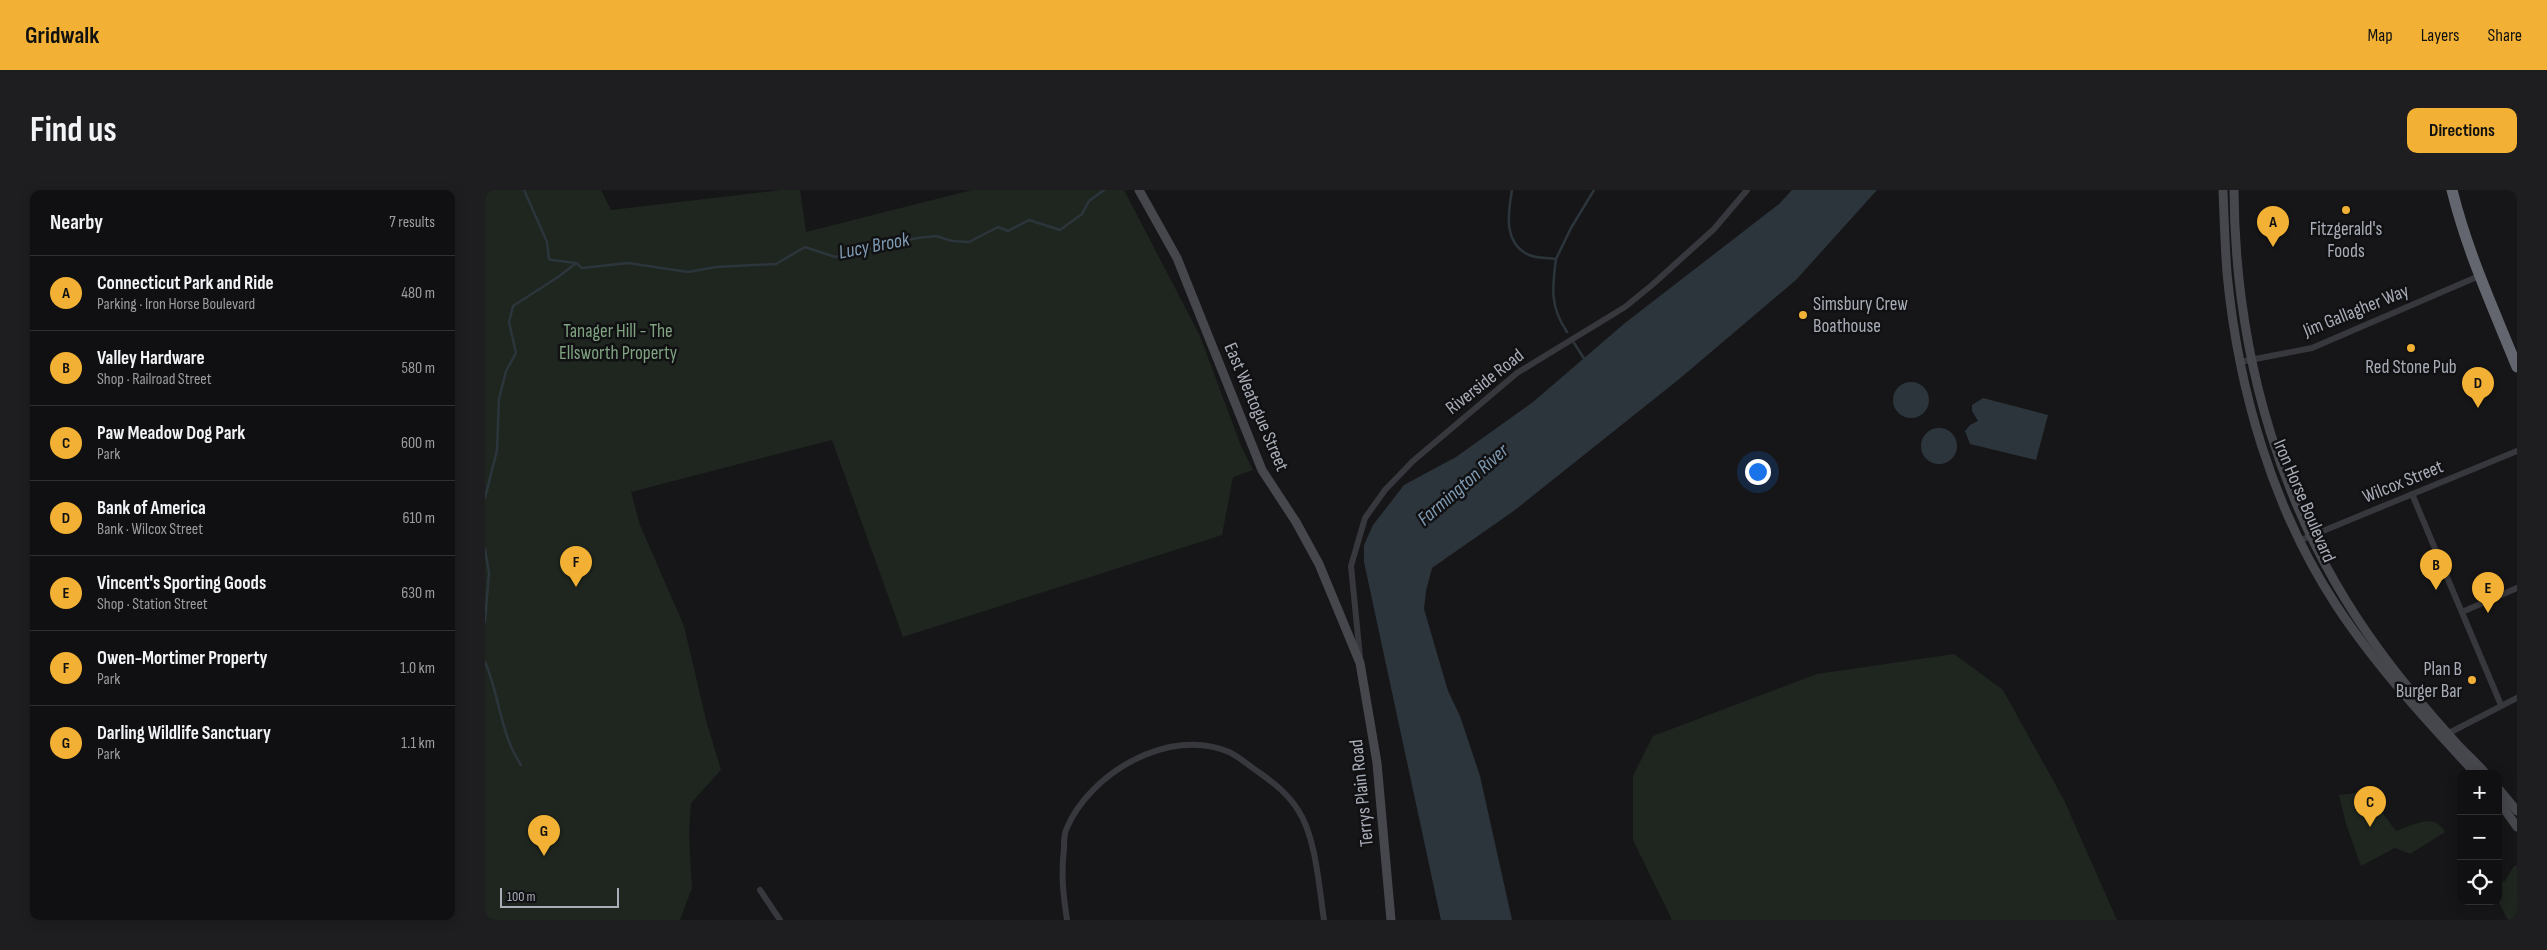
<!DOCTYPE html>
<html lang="en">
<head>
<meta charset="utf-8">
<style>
	:root { --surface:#101012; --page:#1e1e20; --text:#f1f3f6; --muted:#9c9d9f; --line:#303032; --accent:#f2b134 }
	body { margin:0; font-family:"Sofia Sans Condensed",sans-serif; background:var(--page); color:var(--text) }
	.controls { position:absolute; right:15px; bottom:15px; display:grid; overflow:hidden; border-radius:10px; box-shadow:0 2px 12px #0003 }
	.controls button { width:45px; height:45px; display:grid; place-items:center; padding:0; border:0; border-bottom:1px solid var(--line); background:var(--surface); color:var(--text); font:25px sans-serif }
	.scale { position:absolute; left:15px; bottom:12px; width:119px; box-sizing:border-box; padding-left:5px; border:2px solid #a8adb8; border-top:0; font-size:14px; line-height:18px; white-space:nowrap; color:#a8adb8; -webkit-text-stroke:4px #111113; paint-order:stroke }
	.you { position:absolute; left:1272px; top:281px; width:18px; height:18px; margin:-12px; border:4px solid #fff; border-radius:50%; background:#1a73e8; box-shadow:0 0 0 8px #1a73e833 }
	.badge { display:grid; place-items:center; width:32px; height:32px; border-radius:50%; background:var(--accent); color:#111; font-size:16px; font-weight:700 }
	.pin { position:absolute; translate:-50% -41px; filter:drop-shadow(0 1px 2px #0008) }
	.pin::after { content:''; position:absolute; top:26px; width:18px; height:15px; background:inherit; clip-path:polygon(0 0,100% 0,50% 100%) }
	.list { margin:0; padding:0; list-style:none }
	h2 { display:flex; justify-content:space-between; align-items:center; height:65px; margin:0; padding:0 20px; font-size:21px }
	h2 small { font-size:16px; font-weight:400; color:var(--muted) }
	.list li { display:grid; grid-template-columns:32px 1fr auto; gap:15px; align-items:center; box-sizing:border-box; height:75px; padding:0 20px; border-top:1px solid var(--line) }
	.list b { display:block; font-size:19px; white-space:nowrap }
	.list p { margin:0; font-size:16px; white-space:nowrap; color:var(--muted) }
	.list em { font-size:16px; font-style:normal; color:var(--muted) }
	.icon { flex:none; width:28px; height:28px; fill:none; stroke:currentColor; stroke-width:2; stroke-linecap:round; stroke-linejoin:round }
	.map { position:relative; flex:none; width:2032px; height:730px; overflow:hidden; border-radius:10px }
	header { display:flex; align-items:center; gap:30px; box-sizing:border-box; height:70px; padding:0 25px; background:var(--accent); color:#111 }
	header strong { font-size:24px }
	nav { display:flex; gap:28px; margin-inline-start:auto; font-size:18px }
	.intro { display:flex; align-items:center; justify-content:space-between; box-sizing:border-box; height:120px; padding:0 30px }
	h1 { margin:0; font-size:35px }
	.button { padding:12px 22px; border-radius:10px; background:var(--accent); color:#111; font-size:18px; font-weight:700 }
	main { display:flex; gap:30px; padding:0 30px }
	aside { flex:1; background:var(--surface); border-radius:10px; box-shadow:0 2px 12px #0003 }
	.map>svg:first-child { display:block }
	.green { fill:#1e261f }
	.water { fill:#2c353c }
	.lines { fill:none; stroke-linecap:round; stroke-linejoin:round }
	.stream { stroke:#2c353c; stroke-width:2.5 }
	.street { stroke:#37383d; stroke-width:6 }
	.secondary { stroke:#45474d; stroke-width:9 }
	.highway { stroke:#63666e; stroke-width:11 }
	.poi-dot { fill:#f2b134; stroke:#111113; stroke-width:2 }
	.labels { text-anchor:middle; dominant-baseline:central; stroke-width:5; stroke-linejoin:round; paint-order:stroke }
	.poi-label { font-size:19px; fill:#a8adb8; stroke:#111113 }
	.street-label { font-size:19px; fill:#a8adb8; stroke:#111113 }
	.park-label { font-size:19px; fill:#7fa381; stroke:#111113 }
	.water-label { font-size:20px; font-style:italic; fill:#7f9bb3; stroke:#111113 }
</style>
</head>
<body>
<header>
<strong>Gridwalk</strong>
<nav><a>Map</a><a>Layers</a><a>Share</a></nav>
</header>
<div class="intro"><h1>Find us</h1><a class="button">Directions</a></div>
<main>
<aside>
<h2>Nearby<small>7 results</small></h2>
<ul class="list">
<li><span class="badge">A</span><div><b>Connecticut Park and Ride</b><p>Parking · Iron Horse Boulevard</p></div><em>480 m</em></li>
<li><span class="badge">B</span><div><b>Valley Hardware</b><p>Shop · Railroad Street</p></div><em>580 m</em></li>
<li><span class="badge">C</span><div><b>Paw Meadow Dog Park</b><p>Park</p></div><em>600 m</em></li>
<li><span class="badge">D</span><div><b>Bank of America</b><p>Bank · Wilcox Street</p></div><em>610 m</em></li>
<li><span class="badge">E</span><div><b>Vincent's Sporting Goods</b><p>Shop · Station Street</p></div><em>630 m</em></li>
<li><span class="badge">F</span><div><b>Owen-Mortimer Property</b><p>Park</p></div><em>1.0 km</em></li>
<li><span class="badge">G</span><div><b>Darling Wildlife Sanctuary</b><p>Park</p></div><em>1.1 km</em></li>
</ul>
</aside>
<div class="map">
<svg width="2032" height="730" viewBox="0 0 2032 730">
	<rect width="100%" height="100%" fill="#161618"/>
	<g class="green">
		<path d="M 0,0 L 116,0 L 126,20 L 296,0 L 315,0 L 321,42 L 487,0 L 639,0 L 715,146 L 756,256 L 768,280 L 748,287 L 737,345 L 418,447 L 347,250 L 146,302 L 155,335 L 199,436 L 221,530 L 236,580 L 206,613 L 204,644 L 207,698 L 195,730 L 0,730 Z"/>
		<path d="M 1469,464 L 1518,500 L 1579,610 L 1632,730 L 1187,730 L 1148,650 L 1148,586 L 1168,546 L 1332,484 Z"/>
		<path d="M 1882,602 L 1911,641 C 1929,635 1949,622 1960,642 L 1925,664 L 1910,658 L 1876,676 L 1861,634 L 1854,605 Z"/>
		<path d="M 2029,676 L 2032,676 L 2032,730 L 2023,730 L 2013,711 L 2017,702 L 2014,693 L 2020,691 Z"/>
	</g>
	<g class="water">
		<path d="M 1307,0 L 1392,0 L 1311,90 L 1193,190 L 1030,320 L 947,378 L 941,401 L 939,419 L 963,501 L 975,526 L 995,586 L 1027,730 L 956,730 L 879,372 L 879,355 L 888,335 L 919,295 L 971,267 L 1048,212 L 1140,133 L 1294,14 Z"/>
		<circle cx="1426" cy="210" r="18"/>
		<path d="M 1498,208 L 1563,225 L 1551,270 L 1485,254 L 1480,241 L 1485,235 L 1493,231 L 1487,221 L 1487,215 Z"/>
		<circle cx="1454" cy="256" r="18"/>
	</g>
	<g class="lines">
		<g class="stream">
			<path d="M 39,0 L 62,52 L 64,69 L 67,70 L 91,73 L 97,78 L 143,73 L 203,82 L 231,77 L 291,74 L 320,57 L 350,67 L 432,48 L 451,46 L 467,51 L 484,52 L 513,37 L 523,41 L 544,30 L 575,40 L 597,24 L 604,11 L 619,0"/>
			<path d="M 1027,0 C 1023,23 1018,53 1044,65 C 1051,68 1063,68 1071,69 C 1067,98 1065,117 1082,142"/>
			<path d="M 1071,69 L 1086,38 L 1109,0"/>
			<path d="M 1089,153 L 1100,170"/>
			<path d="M 0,308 L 12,260 L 14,209 L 21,181 L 31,163 L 24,132 L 28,116 L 73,87 L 90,74"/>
			<path d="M 0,359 L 4,383 L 0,432"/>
			<path d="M 0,472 C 15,506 15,544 36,575"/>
		</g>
		<g class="street">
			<path d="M 1755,172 L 1827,158 L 1994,86"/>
			<path d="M 1927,304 L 2016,515"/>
			<path d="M 1816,350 L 2032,261"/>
			<path d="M 1977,422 L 2032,398"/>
			<path d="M 875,467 L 866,376 L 880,328 L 900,300 L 928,271 L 1032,183 L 1140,117 L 1167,95 L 1229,39 L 1262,0"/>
			<path d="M 1960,545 L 2032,508"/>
			<path d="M 275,700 L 295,730"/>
			<path d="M 582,730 C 578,703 576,686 579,658 C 579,653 579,645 581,640 C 604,583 685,536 744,562 C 755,567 765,577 775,583 C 790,594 803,604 813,620 C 831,647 834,697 839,730"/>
		</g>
		<g class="secondary">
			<path d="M 654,0 L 692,68 L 777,280 L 811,332 L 834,374 L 875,473 L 892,573 L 906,730"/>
			<path d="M 1738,0 C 1739,28 1740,56 1742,83 C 1753,199 1787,317 1851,415 C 1891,476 1941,530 1991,584"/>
			<path d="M 1749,0 C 1750,165 1796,327 1895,461 C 1918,493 1945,524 1972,554 C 1981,564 1992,573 2001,584"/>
			<path d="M 2013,598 L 2032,621"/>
			<path d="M 2013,610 L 2032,637"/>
		</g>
		<path class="highway" d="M 1967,0 C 1982,61 2008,118 2032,177"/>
	</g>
	<g class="poi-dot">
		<circle cx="1861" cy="20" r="5"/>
		<circle cx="1318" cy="125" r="5"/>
		<circle cx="1926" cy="158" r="5"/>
		<circle cx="1987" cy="490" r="5"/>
	</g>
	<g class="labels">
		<g class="poi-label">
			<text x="1861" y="39">Fitzgerald's<tspan x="1861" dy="22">Foods</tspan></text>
			<text x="1328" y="114" text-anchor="start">Simsbury Crew<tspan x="1328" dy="22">Boathouse</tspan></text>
			<text x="1926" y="177">Red Stone Pub</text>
			<text x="1977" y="479" text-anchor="end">Plan B<tspan x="1977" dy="22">Burger Bar</tspan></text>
		</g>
		<g class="street-label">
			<text transform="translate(1871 121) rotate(-22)">Jim Gallagher Way</text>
			<text transform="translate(1000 192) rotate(-38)">Riverside Road</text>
			<text transform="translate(771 217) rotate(67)">East Weatogue Street</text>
			<text transform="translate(1918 292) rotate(-22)">Wilcox Street</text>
			<text transform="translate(1819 311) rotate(67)">Iron Horse Boulevard</text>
			<text transform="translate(877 603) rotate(-96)">Terrys Plain Road</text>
		</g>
		<g class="park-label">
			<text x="133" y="141">Tanager Hill - The<tspan x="133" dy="22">Ellsworth Property</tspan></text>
		</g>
		<g class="water-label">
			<text transform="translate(389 56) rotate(-11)">Lucy Brook</text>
			<text transform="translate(978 295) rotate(-41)">Farmington River</text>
		</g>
	</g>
</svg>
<div class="controls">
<button>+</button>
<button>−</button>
<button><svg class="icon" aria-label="locate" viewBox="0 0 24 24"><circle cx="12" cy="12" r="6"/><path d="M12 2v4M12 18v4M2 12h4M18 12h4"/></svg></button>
</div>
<div class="scale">100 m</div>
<div class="you"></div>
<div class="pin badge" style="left:1788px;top:57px">A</div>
<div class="pin badge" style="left:1951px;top:400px">B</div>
<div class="pin badge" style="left:1885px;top:637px">C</div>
<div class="pin badge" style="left:1993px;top:218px">D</div>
<div class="pin badge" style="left:2003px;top:423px">E</div>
<div class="pin badge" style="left:91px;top:397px">F</div>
<div class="pin badge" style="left:59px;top:666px">G</div>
</div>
</main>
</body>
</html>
